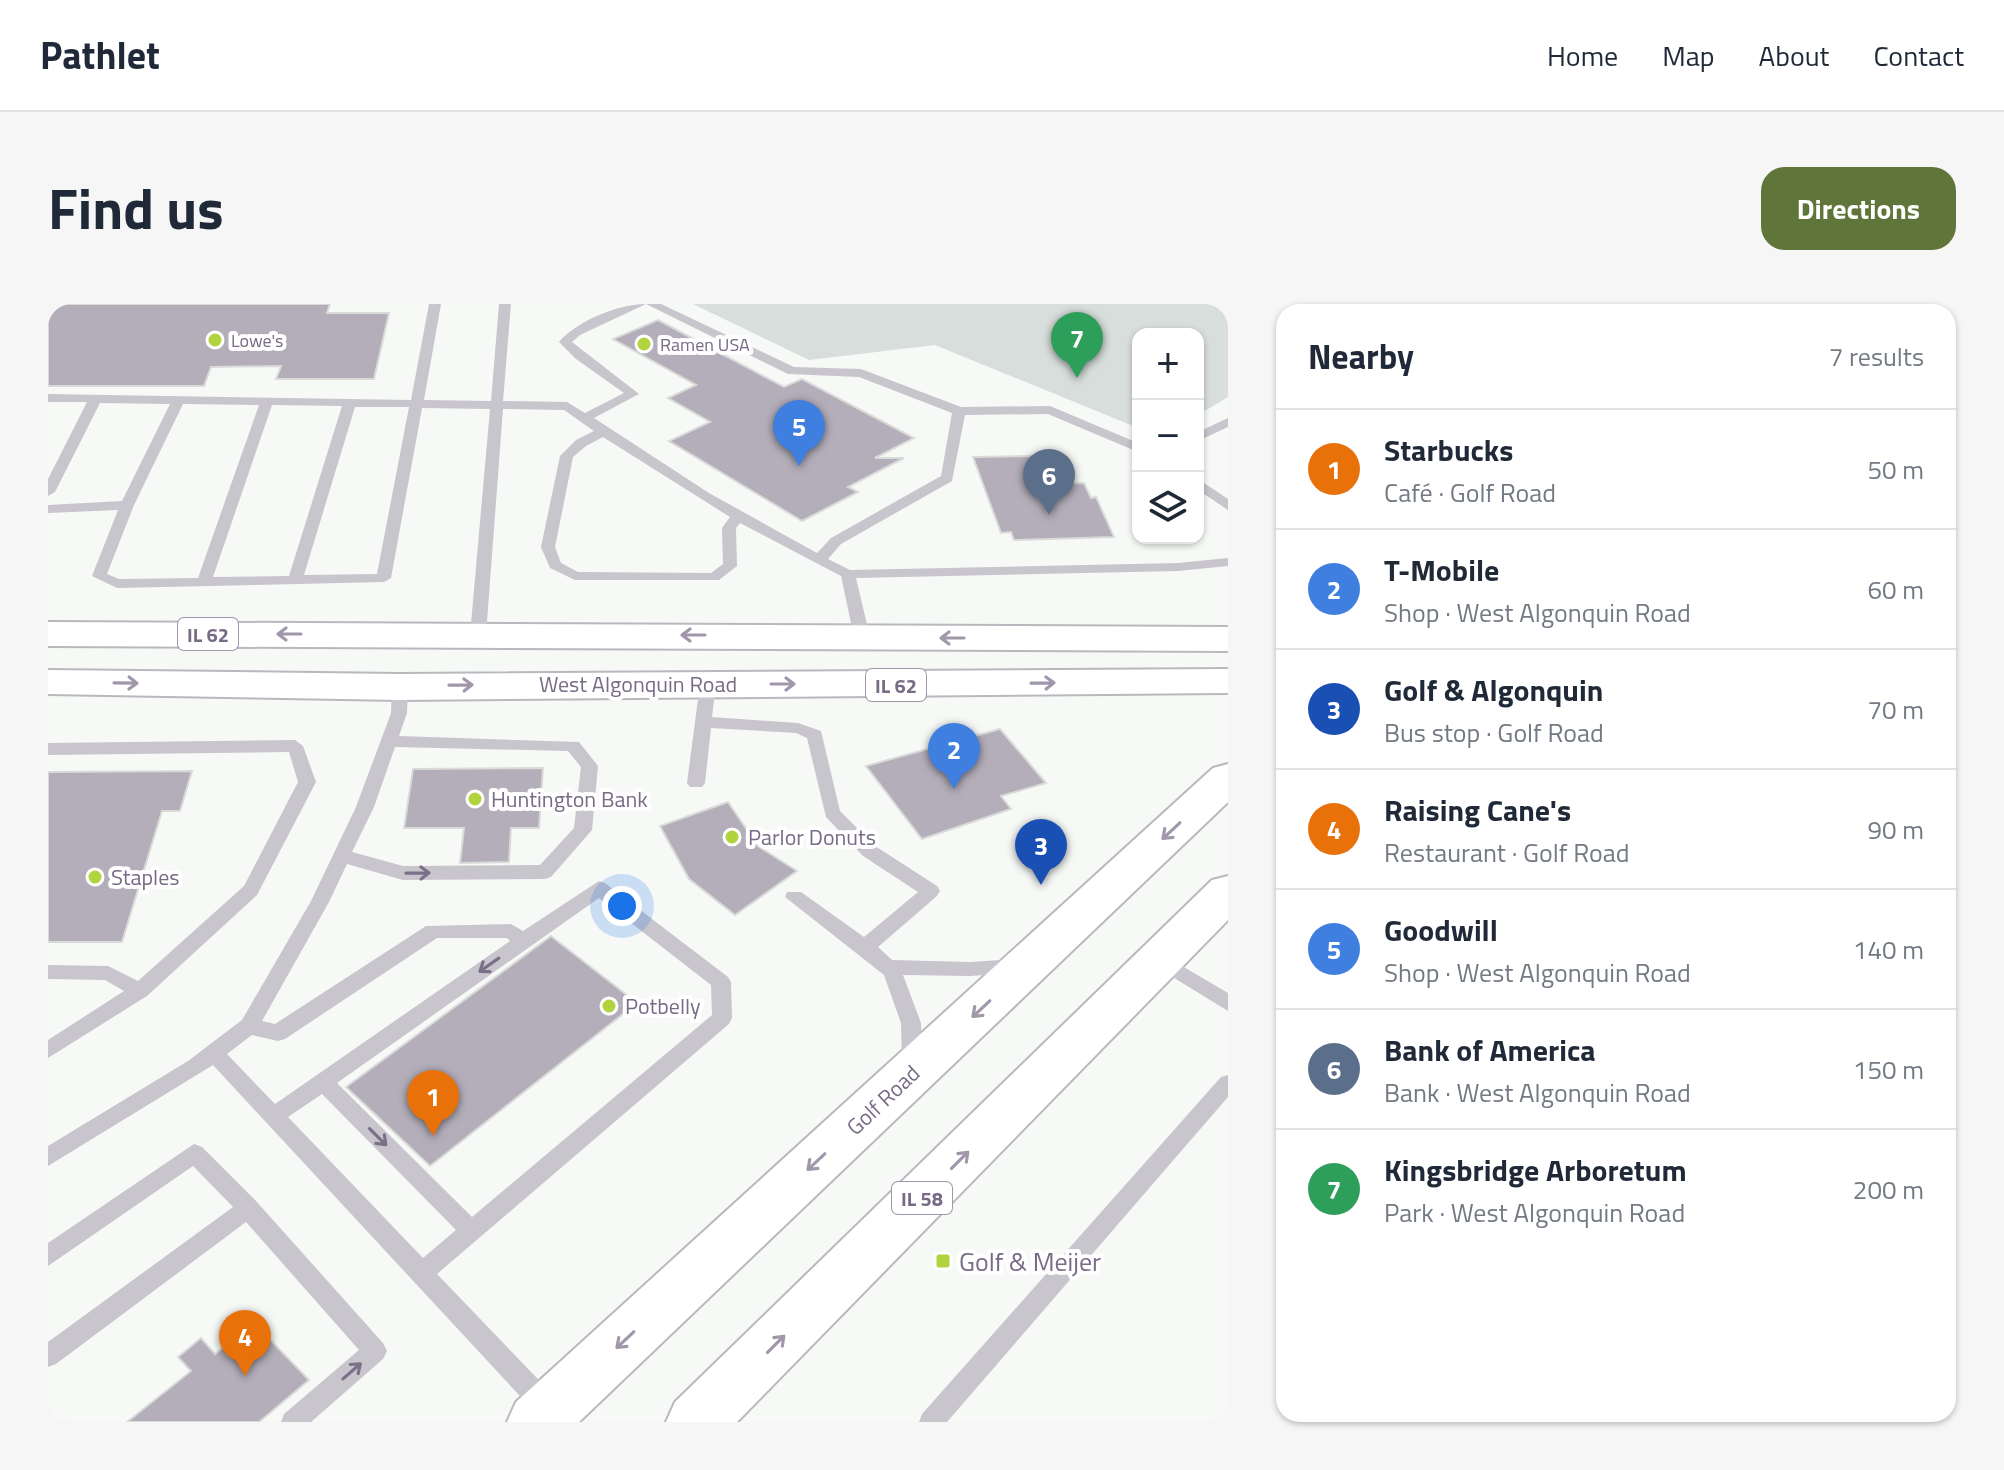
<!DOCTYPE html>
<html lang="en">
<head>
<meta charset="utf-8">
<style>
	:root { --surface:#fff; --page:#f6f6f7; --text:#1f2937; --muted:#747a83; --line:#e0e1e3; --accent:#60753a }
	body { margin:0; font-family:"Titillium Web",sans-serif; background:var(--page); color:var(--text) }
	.controls { position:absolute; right:24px; top:24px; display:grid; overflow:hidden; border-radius:16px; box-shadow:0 2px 6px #0004 }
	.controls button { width:72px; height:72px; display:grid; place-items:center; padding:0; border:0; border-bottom:2px solid var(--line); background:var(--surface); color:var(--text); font:40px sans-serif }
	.you { position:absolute; left:574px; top:602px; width:28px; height:28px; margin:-20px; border:6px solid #fff; border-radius:50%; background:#1a73e8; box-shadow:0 0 0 12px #1a73e833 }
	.badge { display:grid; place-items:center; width:52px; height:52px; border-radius:50%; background:var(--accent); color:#fff; font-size:26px; font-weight:700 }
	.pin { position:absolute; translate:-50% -66px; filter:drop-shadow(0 2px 4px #0008) }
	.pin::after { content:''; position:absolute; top:42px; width:28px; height:24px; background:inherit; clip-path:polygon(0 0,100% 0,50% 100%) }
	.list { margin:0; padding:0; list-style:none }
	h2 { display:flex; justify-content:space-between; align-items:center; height:104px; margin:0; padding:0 32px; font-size:34px }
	h2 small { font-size:26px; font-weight:400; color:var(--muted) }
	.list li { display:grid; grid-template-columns:52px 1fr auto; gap:24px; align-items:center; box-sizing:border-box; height:120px; padding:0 32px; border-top:2px solid var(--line) }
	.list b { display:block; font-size:30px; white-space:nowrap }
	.list p { margin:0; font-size:26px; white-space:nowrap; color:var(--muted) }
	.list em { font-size:26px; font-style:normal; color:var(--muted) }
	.icon { flex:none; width:44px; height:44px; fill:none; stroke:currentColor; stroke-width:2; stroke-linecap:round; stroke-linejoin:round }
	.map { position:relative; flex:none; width:1180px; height:1118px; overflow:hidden; border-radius:24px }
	header { display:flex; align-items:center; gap:48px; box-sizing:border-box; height:112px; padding:0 40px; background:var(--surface); border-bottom:2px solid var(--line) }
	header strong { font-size:38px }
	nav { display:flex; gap:44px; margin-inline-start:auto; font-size:28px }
	.intro { display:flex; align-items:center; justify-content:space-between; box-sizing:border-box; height:192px; padding:0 48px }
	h1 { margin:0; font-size:56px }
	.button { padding:20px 36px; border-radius:24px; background:var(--accent); color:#fff; font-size:28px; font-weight:700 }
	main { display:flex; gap:48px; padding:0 48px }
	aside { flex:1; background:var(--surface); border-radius:24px; box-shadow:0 2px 6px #0004 }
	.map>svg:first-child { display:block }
	.green { fill:#d7dedb }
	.building { fill:#b3aeba; stroke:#d9dbd9; stroke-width:2 }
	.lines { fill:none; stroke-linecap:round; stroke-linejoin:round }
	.primary-casing { stroke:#bab7be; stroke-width:4 }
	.lane { fill:#c8c5cc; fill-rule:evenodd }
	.primary { fill:#fff; fill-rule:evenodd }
	.oneway { stroke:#a097aa }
	.oneway2 { stroke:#7b7089 }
	.poi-dot { fill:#b0d33e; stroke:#fff; stroke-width:3 }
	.labels { text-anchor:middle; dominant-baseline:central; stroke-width:8; stroke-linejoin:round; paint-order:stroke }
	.far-poi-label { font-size:18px; fill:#776b85; stroke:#fff; text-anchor:start }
	.shield { fill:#fff; stroke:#a097aa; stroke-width:2 }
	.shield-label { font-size:20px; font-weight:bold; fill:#776b85 }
	.street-label { font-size:22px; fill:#776b85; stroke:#fff }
	.poi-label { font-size:22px; fill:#776b85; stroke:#fff; text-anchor:start }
	.near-poi-label { font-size:26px; fill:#776b85; stroke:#fff; text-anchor:start }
</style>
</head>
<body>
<header>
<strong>Pathlet</strong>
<nav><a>Home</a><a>Map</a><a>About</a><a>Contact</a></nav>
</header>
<div class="intro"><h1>Find us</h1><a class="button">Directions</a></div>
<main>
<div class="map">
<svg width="1180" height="1118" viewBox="0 0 1180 1118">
	<rect width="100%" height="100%" fill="#f7f9f7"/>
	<path class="green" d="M 645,0 L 1180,0 L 1180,93 L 1150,111 L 1150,30 L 1090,30 L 1090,124 L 887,41 L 761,56 Z"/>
	<g class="building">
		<path d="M 0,0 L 282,0 L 279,9 L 341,9 L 326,75 L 228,75 L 233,62 L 163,63 L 156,82 L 0,82 Z"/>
		<path d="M 610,16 L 736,83 L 754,75 L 866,134 L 827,154 L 856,154 L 800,183 L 810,188 L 754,217 L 621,137 L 662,118 L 620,94 L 648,81 L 565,35 Z"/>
		<path d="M 988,152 L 998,180 L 1036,179 L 1043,194 L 1048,193 L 1066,233 L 966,236 L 963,228 L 953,229 L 925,153 Z"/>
		<path d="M 952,425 L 998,479 L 953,492 L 963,505 L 874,535 L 818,462 Z"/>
		<path d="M 495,464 L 491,524 L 463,524 L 461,558 L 412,559 L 416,524 L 356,524 L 365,465 Z"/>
		<path d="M 144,467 L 132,507 L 114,507 L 74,638 L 0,638 L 0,468 Z"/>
		<path d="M 680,498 L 710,542 L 749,567 L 687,611 L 641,575 L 612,522 Z"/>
		<path d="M 503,632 L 589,699 L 382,862 L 298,783 Z"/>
		<path d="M 205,1018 L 261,1076 L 211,1118 L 79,1118 L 143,1067 L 130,1053 L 153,1034 L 167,1050 Z"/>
	</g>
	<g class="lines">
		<defs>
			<g id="primary">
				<path d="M 0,318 L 1180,323 L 1180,347 L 0,342 Z"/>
				<path d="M 1180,365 L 1180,389 L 352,396 L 0,390 L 0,366 L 352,370 Z"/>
				<path d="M 1180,460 L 1180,498 L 531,1118 L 459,1118 L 468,1098 L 1165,464 Z"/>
				<path d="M 1180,572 L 1180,616 L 689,1118 L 618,1118 L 627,1098 L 1164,576 Z"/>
			</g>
		</defs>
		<use href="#primary" class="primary-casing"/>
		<g class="lane">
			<path d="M 381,0 L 393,0 L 376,96 L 443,97 L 451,0 L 463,0 L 455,97 L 519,98 L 537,109 L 576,89 L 528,55 L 511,38 C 529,17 570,0 598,0 L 532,31 L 524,38 L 591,90 L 546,114 L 661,189 L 769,249 L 783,234 L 893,172 L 904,109 L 811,73 L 740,70 L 598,0 L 613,0 L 746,63 L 813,65 L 913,103 L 1002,102 L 1090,139 L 1090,148 L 1000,110 L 917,111 L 904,177 L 793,240 L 780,255 L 802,266 L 1130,259 L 1180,254 L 1180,262 L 1130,267 L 808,274 L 822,333 L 814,338 L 806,333 L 793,272 L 692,219 L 688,224 L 689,262 L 671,276 L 527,276 L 502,264 L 493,243 L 512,152 L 528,136 L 546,127 L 516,106 L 455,105 L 438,331 L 430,336 L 422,331 L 442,105 L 374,104 L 343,274 L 336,278 L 69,284 L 44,272 L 70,206 L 0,209 L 0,201 L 74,197 L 122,100 L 52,99 L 7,188 L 0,192 L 0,175 L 39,98 L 0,98 L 0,90 L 363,96 ZM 135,100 L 211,101 L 150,274 L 71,275 L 59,270 L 86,201 ZM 224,101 L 294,102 L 241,272 L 165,273 ZM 307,103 L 361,103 L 329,270 L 256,271 ZM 555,133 L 682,213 L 674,224 L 675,260 L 663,269 L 530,268 L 513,259 L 507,243 L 525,153 L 538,142 Z"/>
			<path d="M 1180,114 L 1180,123 L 1150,137 L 1150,128 Z"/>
			<path d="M 1150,175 L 1180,195 L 1180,206 L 1150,186 Z"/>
			<path d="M 660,375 L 668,380 L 664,413 L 750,419 L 773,427 L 792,507 L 827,542 L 889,582 L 892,587 L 889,592 L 830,643 L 844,656 L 922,658 L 967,655 L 974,657 L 977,662 L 974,667 L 967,669 L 922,672 L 855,671 L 873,719 L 874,760 L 871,766 L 864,768 L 857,766 L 854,760 L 853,719 L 836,671 L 737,593 L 739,588 L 753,588 L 816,633 L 870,588 L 815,552 L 778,513 L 759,434 L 748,429 L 663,424 L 657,479 L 654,483 L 642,483 L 639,479 L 652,380 Z"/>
			<path d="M 352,378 L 360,383 L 359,409 L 351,432 L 531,438 L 550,462 L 544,526 L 503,573 L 497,575 L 355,576 L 299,560 L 281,598 L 214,717 L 227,720 L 378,622 L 463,620 L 475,627 L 551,577 L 557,579 L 680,673 L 683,678 L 684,714 L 681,720 L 389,970 L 512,1098 L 521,1118 L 496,1118 L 165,761 L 0,862 L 0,842 L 140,757 L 194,716 L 263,597 L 308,503 L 343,409 L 344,383 ZM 347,443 L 520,447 L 533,463 L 526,524 L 492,561 L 355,562 L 304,548 L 326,503 ZM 551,594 L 663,681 L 664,711 L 424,913 L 289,779 ZM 389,634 L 459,634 L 462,637 L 227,800 L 179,750 L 204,731 L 230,737 L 237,735 ZM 274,790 L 408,926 L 375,954 L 240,813 Z"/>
			<path d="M 247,436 L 255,442 L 268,478 L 209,591 L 99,692 L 0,754 L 0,736 L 76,687 L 57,676 L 0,675 L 0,661 L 60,662 L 90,677 L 196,582 L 250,478 L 241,448 L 0,451 L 0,439 Z"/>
			<path d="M 1112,649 L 1180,689 L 1180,707 L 1105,661 L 1102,656 L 1105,651 Z"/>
			<path d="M 1180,771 L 1180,793 L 899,1118 L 871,1118 L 874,1110 L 1173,773 Z"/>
			<path d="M 146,840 L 154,843 L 208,897 L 335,1039 L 339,1047 L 335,1055 L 263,1118 L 233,1118 L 236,1110 L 311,1046 L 198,918 L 8,1060 L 0,1063 L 0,1038 L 185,903 L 145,862 L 0,962 L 0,939 Z"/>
		</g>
		<use href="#primary" class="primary"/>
	</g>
	<defs><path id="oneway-shaft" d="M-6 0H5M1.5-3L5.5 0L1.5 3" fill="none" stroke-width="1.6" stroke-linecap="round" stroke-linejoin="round" transform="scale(2)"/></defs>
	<g class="oneway">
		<use href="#oneway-shaft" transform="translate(241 330) rotate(-180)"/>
		<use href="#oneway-shaft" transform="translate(645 331) rotate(-180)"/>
		<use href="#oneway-shaft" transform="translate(904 334) rotate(-180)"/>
		<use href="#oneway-shaft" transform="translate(78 379) rotate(1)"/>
		<use href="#oneway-shaft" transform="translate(995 379) rotate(-1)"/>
		<use href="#oneway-shaft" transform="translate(735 380)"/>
		<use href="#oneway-shaft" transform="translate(413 381) rotate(-1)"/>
		<use href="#oneway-shaft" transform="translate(1123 527) rotate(137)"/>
		<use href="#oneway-shaft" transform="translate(933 705) rotate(137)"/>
		<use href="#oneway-shaft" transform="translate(912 856) rotate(-45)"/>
		<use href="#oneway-shaft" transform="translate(768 858) rotate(137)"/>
		<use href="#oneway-shaft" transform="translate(577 1036) rotate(137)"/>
		<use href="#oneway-shaft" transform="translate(728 1040) rotate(-45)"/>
	</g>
	<g class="oneway2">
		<use href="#oneway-shaft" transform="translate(370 569) rotate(-1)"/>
		<use href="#oneway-shaft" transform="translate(441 661) rotate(145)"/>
		<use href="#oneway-shaft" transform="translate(330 833) rotate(45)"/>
		<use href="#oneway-shaft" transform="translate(304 1067) rotate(-41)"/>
	</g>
	<g class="poi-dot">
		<circle cx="167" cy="36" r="8"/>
		<circle cx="596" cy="40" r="8"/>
		<circle cx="427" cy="495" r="8"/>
		<circle cx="684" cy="533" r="8"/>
		<circle cx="47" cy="573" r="8"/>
		<circle cx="561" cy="702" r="8"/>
		<rect x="887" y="949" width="16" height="16" rx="4"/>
	</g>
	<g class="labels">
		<g class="far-poi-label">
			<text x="183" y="36">Lowe's</text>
			<text x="612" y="40">Ramen USA</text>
		</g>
		<g class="shield">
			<rect x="130" y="314" width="60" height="32" rx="6"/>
			<rect x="818" y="365" width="60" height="32" rx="6"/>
			<rect x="844" y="878" width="60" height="32" rx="6"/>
		</g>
		<g class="shield-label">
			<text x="160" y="330">IL 62</text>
			<text x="848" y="381">IL 62</text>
			<text x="874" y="894">IL 58</text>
		</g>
		<g class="street-label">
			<text x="590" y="380">West Algonquin Road</text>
			<text transform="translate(835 796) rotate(-43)">Golf Road</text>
		</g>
		<g class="poi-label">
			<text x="443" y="495">Huntington Bank</text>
			<text x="700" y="533">Parlor Donuts</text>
			<text x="63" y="573">Staples</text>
			<text x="577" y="702">Potbelly</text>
		</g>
		<g class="near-poi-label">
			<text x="911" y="957">Golf &amp; Meijer</text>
		</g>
	</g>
</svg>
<div class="controls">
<button>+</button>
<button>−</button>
<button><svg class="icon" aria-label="layers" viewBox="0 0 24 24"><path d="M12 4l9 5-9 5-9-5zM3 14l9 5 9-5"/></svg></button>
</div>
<div class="you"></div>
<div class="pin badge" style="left:385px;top:832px;background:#e8710a">1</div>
<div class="pin badge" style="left:906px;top:485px;background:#3f7fe0">2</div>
<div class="pin badge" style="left:993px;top:581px;background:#1a4fb4">3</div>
<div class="pin badge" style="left:197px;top:1072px;background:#e8710a">4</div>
<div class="pin badge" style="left:751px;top:162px;background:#3f7fe0">5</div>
<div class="pin badge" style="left:1001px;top:211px;background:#5c6f8a">6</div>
<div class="pin badge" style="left:1029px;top:74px;background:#2e9e5b">7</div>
</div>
<aside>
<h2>Nearby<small>7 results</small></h2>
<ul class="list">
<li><span class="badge" style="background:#e8710a">1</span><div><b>Starbucks</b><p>Café · Golf Road</p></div><em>50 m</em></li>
<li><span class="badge" style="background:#3f7fe0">2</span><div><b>T-Mobile</b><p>Shop · West Algonquin Road</p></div><em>60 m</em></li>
<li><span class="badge" style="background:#1a4fb4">3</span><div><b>Golf &amp; Algonquin</b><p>Bus stop · Golf Road</p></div><em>70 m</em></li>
<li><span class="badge" style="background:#e8710a">4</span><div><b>Raising Cane's</b><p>Restaurant · Golf Road</p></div><em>90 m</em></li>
<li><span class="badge" style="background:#3f7fe0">5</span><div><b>Goodwill</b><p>Shop · West Algonquin Road</p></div><em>140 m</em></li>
<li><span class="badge" style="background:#5c6f8a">6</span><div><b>Bank of America</b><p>Bank · West Algonquin Road</p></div><em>150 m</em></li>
<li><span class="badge" style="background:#2e9e5b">7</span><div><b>Kingsbridge Arboretum</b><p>Park · West Algonquin Road</p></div><em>200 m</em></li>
</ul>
</aside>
</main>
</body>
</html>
